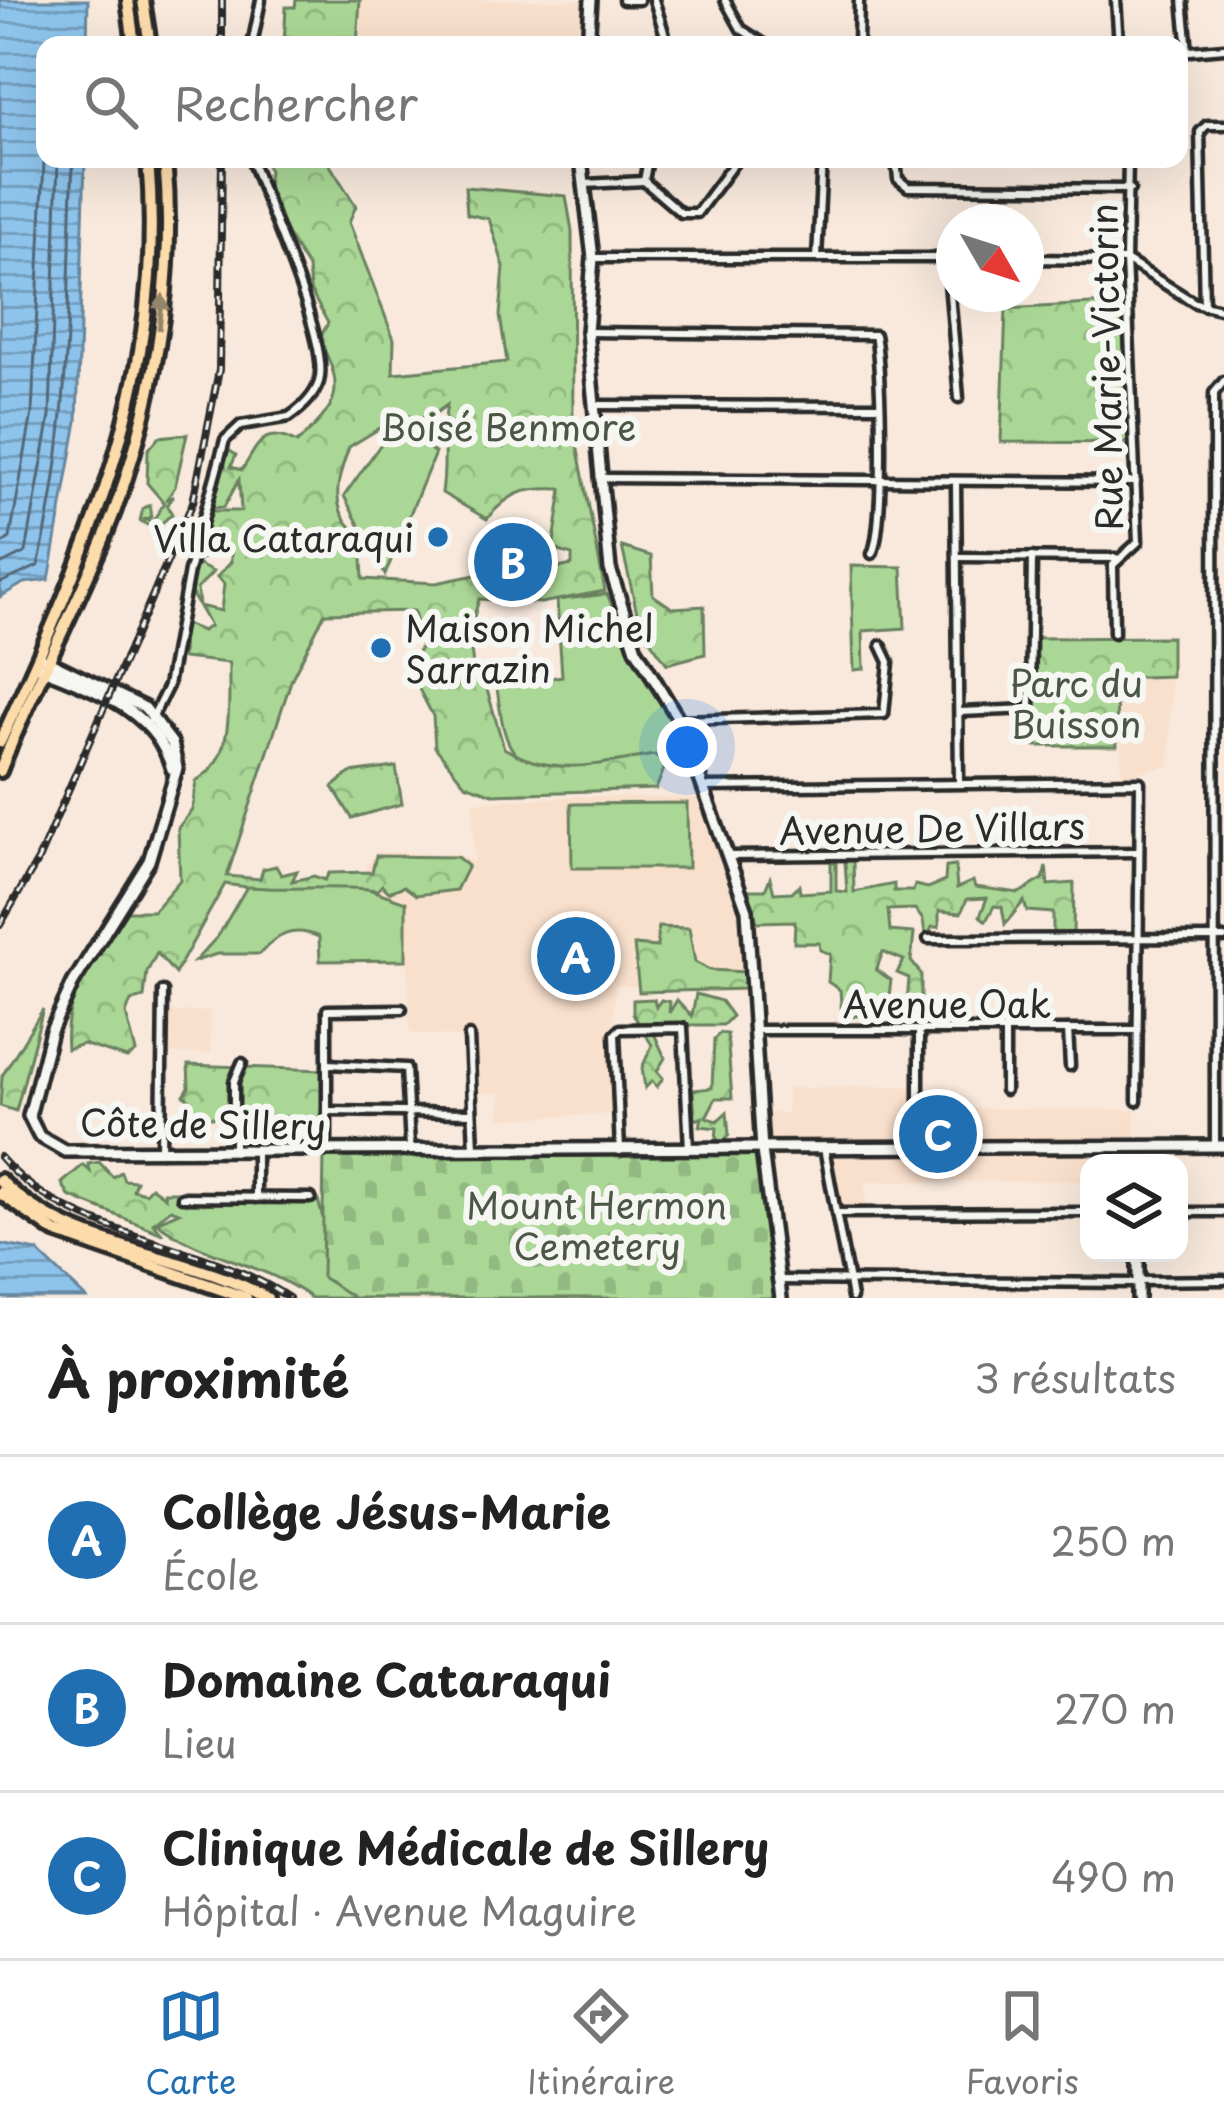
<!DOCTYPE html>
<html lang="fr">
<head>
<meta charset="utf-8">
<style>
	:root { --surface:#fff; --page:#f6f6f6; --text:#222; --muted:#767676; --line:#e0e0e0; --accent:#1f6fb2 }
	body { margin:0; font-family:"Playpen Sans",sans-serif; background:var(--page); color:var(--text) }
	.controls { position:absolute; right:36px; bottom:36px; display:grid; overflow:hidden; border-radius:24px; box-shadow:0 12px 48px #0002 }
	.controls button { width:108px; height:108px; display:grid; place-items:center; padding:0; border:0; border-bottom:3px solid var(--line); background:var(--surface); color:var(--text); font:60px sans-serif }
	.compass { position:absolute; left:936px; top:204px; width:108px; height:108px; border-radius:50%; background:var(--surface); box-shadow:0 12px 48px #0002; rotate:129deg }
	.you { position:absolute; left:687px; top:747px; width:42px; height:42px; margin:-30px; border:9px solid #fff; border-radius:50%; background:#1a73e8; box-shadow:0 0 0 18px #1a73e833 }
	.badge { display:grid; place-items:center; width:78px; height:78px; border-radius:50%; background:var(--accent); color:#fff; font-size:39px; font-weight:700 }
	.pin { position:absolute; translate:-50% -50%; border:6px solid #fff; box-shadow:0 3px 12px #0006 }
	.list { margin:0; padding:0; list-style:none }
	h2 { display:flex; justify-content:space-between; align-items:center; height:156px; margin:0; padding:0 48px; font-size:51px }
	h2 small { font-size:39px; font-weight:400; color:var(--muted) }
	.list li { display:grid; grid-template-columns:78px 1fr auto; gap:36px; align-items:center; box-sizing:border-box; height:168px; padding:0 48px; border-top:3px solid var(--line) }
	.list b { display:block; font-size:45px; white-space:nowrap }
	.list p { margin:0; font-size:39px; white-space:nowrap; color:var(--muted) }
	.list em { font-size:39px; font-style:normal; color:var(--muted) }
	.icon { flex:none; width:66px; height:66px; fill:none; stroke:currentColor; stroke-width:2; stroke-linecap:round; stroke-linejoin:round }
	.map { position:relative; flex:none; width:1224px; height:1298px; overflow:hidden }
	.search { position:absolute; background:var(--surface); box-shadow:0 12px 48px #0002; left:36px; right:36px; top:36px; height:132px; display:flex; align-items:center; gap:30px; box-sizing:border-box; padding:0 42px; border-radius:24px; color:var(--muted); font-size:45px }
	.sheet { height:660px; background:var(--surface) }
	nav { display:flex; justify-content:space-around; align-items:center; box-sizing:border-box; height:168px; border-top:3px solid var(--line); background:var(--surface); font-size:33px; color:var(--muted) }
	nav a { display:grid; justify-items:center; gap:6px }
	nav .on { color:var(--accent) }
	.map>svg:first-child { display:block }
	.built { fill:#f9e0cd }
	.green { fill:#aad795; stroke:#6a8160; stroke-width:3 }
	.forest { fill:url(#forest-crowns); stroke:#6a8160; stroke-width:3; fill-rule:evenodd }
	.cemetery { fill:url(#cemetery-stones); stroke:#6a8160; stroke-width:3 }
	.water { fill:url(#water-rules); stroke:#66879f; stroke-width:3 }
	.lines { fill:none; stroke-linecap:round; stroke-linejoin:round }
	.shore { stroke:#536878; stroke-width:3 }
	.street-casing { stroke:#2b2b2b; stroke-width:15 }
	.secondary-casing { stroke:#2b2b2b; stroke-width:18 }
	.primary-casing { stroke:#2b2b2b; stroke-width:20 }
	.street { stroke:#f6f6f2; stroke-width:6 }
	.secondary { stroke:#f6f6f2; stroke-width:9 }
	.primary { stroke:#fddcac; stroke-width:10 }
	.rail-casing { stroke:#2b2b2b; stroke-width:8 }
	.rail { stroke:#f6f6f2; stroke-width:3; stroke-dasharray:9; stroke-linecap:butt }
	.oneway { fill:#94846c }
	.poi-dot { fill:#1f6fb2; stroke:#f6f6f2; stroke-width:4.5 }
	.labels { text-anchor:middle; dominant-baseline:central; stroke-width:12; stroke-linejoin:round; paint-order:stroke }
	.street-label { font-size:36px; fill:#2b2b2b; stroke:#f6f6f2 }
	.park-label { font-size:36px; fill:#4b5646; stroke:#f6f6f2 }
	.poi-label { font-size:36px; fill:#2b2b2b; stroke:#f6f6f2; text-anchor:end }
</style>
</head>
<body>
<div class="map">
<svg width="1224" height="1298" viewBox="0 0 1224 1298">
	<defs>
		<pattern id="forest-crowns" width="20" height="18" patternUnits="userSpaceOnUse" patternTransform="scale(3)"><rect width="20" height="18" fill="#aad795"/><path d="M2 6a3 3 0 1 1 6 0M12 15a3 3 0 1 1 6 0" fill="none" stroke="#92b981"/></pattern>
		<pattern id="cemetery-stones" width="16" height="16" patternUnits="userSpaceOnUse" patternTransform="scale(3)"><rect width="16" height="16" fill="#aad795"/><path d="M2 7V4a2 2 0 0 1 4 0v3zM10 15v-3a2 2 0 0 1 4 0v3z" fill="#92b981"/></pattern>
		<pattern id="water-rules" width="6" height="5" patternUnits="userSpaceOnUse" patternTransform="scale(3)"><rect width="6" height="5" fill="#8ec4ec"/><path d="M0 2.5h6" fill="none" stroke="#749fbf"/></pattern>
	</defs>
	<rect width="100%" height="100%" fill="#f8e9dc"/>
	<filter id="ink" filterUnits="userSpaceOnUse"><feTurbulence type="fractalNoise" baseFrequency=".00833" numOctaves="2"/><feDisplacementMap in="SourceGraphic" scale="24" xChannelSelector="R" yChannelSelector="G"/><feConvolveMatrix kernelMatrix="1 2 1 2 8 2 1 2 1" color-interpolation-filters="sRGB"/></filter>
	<g filter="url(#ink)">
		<g class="built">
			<path d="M 349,0 L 591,0 L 588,45 L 344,45 Z"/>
			<path d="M 1171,637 L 1170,766 L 1122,776 L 1116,638 Z"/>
			<path d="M 584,796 L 697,798 L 743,925 L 747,993 L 616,985 L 611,1037 L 616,1114 L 500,1118 L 500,1093 L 477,1093 L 476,1059 L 469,1059 L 468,1038 L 410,1033 L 406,903 L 363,887 L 366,866 L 376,852 L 459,854 L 474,863 L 473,802 Z"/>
			<path d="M 210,1011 L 211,1053 L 166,1054 L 166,1012 Z"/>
			<path d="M 916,1086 L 916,1108 L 1135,1110 L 1135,1142 L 1140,1147 L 1136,1163 L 1089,1163 L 1089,1181 L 865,1182 L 866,1209 L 836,1213 L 824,1149 L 787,1148 L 770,1139 L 768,1113 L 787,1113 L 787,1088 Z"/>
		</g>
		<g class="green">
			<path d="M 395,424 L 435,453 L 385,575 L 344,496 Z"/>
			<path d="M 851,566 L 902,567 L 905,628 L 863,631 L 864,669 L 854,670 Z"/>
			<path d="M 607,594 L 646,682 L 671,719 L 665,729 L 672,725 L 684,752 C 646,757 543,783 516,754 C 501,739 500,704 496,682 L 513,680 L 514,685 L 562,676 L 557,600 Z"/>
			<path d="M 687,803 L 688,868 L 572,868 L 571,804 Z"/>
			<path d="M 248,885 L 363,887 L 406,902 L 406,960 L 320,961 L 319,937 C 293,926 277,934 260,954 L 217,954 L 195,961 L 218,936 Z"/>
		</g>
		<g class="forest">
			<path d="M 296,0 L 360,0 L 357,45 L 284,45 L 286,7 L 295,7 Z"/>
			<path d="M 264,159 L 326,159 L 356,206 L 349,222 L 394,339 L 393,373 L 507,362 L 500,316 L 504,267 L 489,219 L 467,214 L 465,187 L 566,196 L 572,231 L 573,424 L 605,591 L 541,603 L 479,599 L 469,634 L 474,673 L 483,676 L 504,748 C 555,779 598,763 655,755 L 666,764 L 656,789 L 493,794 L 465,784 L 435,747 L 433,716 L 410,672 L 421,645 L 414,611 L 325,613 L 292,678 L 227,876 L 260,879 L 263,869 L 276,866 L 281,875 L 297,871 L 292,881 L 314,876 L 325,880 L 329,873 L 372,872 L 376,856 L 457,857 L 468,866 L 456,890 L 416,895 L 404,886 L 389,892 L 382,885 L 378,890 C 325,884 277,893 225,884 L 175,974 L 157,953 L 147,972 L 144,997 L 131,1001 L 126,1014 L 136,1052 L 127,1058 L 83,1044 L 67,1049 C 62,995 96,952 127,911 L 153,911 L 180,880 L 178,828 L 192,810 L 196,781 C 236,758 228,704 229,663 L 182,658 L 183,623 L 202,631 L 210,626 L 189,589 L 197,564 L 213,572 L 197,589 L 199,606 L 221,611 L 224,584 L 217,577 L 231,562 L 231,550 L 216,537 L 208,556 L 198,560 L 208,511 L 241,511 L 239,480 L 224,507 L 208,508 L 219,470 L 225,468 L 224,447 L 236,455 L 231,467 L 242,470 C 258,446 262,424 297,443 C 338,405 347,391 319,340 L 328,323 L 310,290 L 308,268 L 265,199 L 269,171 ZM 447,405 C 441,434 447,462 442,493 L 487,519 C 510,491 527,487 562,489 L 553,549 L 572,555 L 572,565 L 522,576 L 475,575 L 436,583 L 363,579 L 361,536 C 327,511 337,481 349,447 L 390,422 L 430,417 Z"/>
			<path d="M 1125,302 L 1131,443 L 1001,442 L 1006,309 Z"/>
			<path d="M 187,434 L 175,487 L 166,500 L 174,496 L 167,505 L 172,514 L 155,529 L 140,521 L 143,508 L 150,505 L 151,517 L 143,520 L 153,521 L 164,503 L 147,483 L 148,450 L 159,437 Z"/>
			<path d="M 622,547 L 651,556 L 653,595 L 672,608 L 704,606 L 705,654 L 667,664 L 640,626 Z"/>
			<path d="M 1171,637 L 1171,676 L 1116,678 L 1117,746 L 1036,746 L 1036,638 Z"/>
			<path d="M 396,767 L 402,804 L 352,818 L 333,787 L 350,773 Z"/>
			<path d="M 853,861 L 854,892 L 894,884 L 894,891 L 913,891 L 915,885 L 928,888 L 945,881 L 946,867 L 955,866 L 957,888 L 973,881 L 975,887 L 1019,893 L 1043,879 L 1046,866 L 1048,885 L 1074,883 L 1073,936 L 1053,935 L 1053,913 L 1027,911 L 1024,901 L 1005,924 L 1002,907 L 994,906 L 986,921 L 980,916 L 987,898 L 967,899 L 961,913 L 939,911 L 939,927 L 932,927 L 926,941 L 923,920 L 915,909 L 888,910 L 890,931 L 914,933 L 911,961 L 921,974 L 921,1024 L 915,1024 L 907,1002 L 909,978 L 897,973 L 904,960 L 883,952 L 876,970 L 891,980 L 887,1012 L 842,1018 L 840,990 L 828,982 L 830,954 L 820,950 L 819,943 L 794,943 L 795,921 L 757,922 L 747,890 L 765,890 L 770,878 L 774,893 L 792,892 L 799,885 L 800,893 L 831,891 L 831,863 L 836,863 L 836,891 L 847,892 L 845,862 Z"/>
			<path d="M 658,927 L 689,928 L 695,962 L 710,970 L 745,972 L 746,989 L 639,992 L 634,945 L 657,947 Z"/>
			<path d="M 696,994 L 721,1001 L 732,1016 L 723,1025 L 661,1025 L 653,1031 L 665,1058 L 657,1071 L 663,1078 L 657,1087 L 652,1081 L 645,1088 L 642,1068 L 652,1045 L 633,1014 L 633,1000 L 654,999 L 656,1007 L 661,1000 L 670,1002 L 669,1013 L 677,1000 L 692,1016 Z"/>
			<path d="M 43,1009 L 16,1111 L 0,1106 L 2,1076 Z"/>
			<path d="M 720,1033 L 727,1034 L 732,1098 L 716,1098 L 706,1117 L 717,1121 L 727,1112 L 729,1135 L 723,1142 L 716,1139 L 717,1128 L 700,1126 L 702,1118 L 695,1120 L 693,1090 L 712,1088 L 714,1039 Z"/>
			<path d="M 188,1065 L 322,1070 L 322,1122 L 191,1116 L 190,1100 L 184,1095 L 189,1087 Z"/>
			<path d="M 99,1162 L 113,1177 L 121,1172 L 124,1180 L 136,1181 L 133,1190 L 145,1193 L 151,1187 L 165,1197 L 164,1192 L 178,1192 L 178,1200 L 318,1200 L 322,1215 L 332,1209 L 775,1298 L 311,1298 C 264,1262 203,1259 156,1222 L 179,1212 L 171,1209 L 153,1223 L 163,1234 L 69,1196 L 62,1183 L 83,1165 L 90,1171 L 88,1164 Z"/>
		</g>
		<path class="cemetery" d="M 762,1150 L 777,1298 L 354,1298 L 322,1277 L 324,1152 Z"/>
		<g class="water">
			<path d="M 0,0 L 88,0 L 87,45 L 45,45 L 45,159 L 85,159 L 77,421 L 49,580 L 24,583 L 0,597 Z"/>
			<path d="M 0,1244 L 37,1251 L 86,1298 L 0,1298 Z"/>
		</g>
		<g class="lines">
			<g class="shore">
				<path d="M 0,545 L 10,538 L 32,413 L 45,141"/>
				<path d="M 0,565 L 26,552 L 50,416 L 58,159"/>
				<path d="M 0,583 L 38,566 C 71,432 67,297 73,159"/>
			</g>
			<defs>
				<g id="street">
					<path d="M 623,0 L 639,0"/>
					<path d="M 654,0 L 668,45"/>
					<path d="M 725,0 L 741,29 L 766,45"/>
					<path d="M 1116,0 L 1119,45"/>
					<path d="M 1183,0 L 1188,51"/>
					<path d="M 252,45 L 261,0"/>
					<path d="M 858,45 L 859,0"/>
					<path d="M 1179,52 L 1224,48"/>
					<path d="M 896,159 L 898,179 L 908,187 L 1130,189"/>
					<path d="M 644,181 L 681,213 L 697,213 L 737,159"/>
					<path d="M 644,181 L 648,159"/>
					<path d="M 585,184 L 644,181"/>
					<path d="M 593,258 L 954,258"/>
					<path d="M 817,258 L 822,159"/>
					<path d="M 947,259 L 959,398"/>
					<path d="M 1026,259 L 1126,260 L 1195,303 L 1224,310"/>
					<path d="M 1204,306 L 1200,132 L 1207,125 L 1224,125"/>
					<path d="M 587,332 L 875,335 C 882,368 885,527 872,554"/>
					<path d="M 596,405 L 877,406"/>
					<path d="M 604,478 L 1136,482"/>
					<path d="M 956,483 L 959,782"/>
					<path d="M 958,557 L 1116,558"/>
					<path d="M 1114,633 L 1113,565 L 1138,542 L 1126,260 L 1128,159"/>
					<path d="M 960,712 L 1030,709 L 1032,557"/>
					<path d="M 151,720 L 168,686 L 189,571 L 225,440 L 241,425 L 289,417 C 302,408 314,397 319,382 C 331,344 266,203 251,159"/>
					<path d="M 679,720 L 884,714 L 889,662 L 881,645"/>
					<path d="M 705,787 L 1140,782 L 1137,1101"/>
					<path d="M 729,856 L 1139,852"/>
					<path d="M 928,939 L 1224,938"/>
					<path d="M 756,1030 L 1138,1030"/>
					<path d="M 1005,1030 L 1005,1090"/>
					<path d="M 1068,1030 L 1070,1066"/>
					<path d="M 469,1036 L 474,1148"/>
					<path d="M 328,1064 L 406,1068 L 410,1148"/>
					<path d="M 919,1101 L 919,1030"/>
					<path d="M 327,1111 L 472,1113"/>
					<path d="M 1215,1146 L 1214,393 L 1224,381"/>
					<path d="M 824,1148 L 852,1298"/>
					<path d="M 234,1149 L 234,1082 L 242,1063"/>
					<path d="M 327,1149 L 327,1010 L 402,1009"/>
					<path d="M 620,1151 L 615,1034 L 620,1029 L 683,1028 L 689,1149"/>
					<path d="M 161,1152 L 163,991"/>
					<path d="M 256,1152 L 256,1198"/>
					<path d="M 182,1197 L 311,1198"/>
					<path d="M 1179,1212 L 1224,1212"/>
					<path d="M 836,1213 L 1089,1212"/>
					<path d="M 777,1280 L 1138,1283"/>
					<path d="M 1138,1281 L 1224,1280"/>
				</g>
				<g id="secondary">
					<path d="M 588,45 L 591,0"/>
					<path d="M 581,159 L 593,258 L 587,332 L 610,569 L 636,649 L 679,720 L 747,910 L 762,1150 L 781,1298"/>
					<path d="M 44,659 L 145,708 L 172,743 L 177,768 L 149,861 L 73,983 L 51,1031 L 29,1116 L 39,1136 L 65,1151 L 1224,1146"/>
					<path d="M 39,667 C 92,690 155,708 172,769"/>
					<path d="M 1138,1253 L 1138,1298"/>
				</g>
				<g id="primary">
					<path d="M 128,0 L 134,45"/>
					<path d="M 143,0 L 150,45"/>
					<path d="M 0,742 C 88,549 167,377 148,159"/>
					<path d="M 0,771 C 32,689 75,611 108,528 C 153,413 177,282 165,159"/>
					<path d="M 0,1180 C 68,1251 183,1251 267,1298"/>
					<path d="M 0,1193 L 55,1232 L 246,1298"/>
				</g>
			</defs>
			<use href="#street" class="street-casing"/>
			<use href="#secondary" class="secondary-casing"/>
			<use href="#primary" class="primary-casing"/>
			<use href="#street" class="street"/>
			<use href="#secondary" class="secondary"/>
			<use href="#primary" class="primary"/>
			<defs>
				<g id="rail">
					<path d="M 222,0 L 222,45"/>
					<path d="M 0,925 L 38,860 L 193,502 L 219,370 L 222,159"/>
					<path d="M 0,1157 C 72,1241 200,1238 289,1298"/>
				</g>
			</defs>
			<use href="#rail" class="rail-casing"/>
			<use href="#rail" class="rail"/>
		</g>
		<defs><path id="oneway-solid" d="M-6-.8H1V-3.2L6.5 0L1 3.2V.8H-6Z" transform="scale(3)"/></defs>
		<use class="oneway" href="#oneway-solid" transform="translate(161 312) rotate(-84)"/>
	</g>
	<g class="poi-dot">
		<circle cx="438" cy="537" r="12"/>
		<circle cx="381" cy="648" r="12"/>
	</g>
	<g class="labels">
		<g class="street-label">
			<text transform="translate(1105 367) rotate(-91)">Rue Marie-Victorin</text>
			<text transform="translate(932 827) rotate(-1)">Avenue De Villars</text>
			<text x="947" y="1003">Avenue Oak</text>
			<text transform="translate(203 1123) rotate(1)">Côte de Sillery</text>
		</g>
		<g class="park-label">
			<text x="508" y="426">Boisé Benmore</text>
			<text x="1076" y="682">Parc du<tspan x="1076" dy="41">Buisson</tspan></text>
			<text x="597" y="1204">Mount Hermon<tspan x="597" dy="41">Cemetery</tspan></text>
		</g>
		<g class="poi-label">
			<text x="414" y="537">Villa Cataraqui</text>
			<text x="405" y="627" text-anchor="start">Maison Michel<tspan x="405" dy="41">Sarrazin</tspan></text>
		</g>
	</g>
</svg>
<div class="controls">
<button><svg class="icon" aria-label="layers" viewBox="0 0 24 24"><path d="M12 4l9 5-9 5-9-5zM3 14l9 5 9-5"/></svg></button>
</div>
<svg class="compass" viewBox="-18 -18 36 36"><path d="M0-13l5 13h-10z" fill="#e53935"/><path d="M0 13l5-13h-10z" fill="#767676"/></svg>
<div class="you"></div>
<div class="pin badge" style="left:576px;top:956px">A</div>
<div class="pin badge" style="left:513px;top:562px">B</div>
<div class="pin badge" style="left:938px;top:1134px">C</div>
<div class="search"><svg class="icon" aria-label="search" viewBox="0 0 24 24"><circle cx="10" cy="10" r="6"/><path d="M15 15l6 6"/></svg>Rechercher</div>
</div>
<section class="sheet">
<h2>À proximité<small>3 résultats</small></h2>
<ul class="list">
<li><span class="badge">A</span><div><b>Collège Jésus-Marie</b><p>École</p></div><em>250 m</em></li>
<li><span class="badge">B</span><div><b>Domaine Cataraqui</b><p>Lieu</p></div><em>270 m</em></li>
<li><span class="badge">C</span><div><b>Clinique Médicale de Sillery</b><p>Hôpital · Avenue Maguire</p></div><em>490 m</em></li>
</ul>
</section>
<nav>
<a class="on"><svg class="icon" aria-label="map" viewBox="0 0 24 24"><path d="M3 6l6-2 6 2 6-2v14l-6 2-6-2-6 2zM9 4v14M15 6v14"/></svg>Carte</a>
<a><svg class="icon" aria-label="directions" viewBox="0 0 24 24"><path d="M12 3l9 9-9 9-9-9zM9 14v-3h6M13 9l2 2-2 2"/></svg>Itinéraire</a>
<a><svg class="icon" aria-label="saved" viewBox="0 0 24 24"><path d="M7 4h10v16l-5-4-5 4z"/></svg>Favoris</a>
</nav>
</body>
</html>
